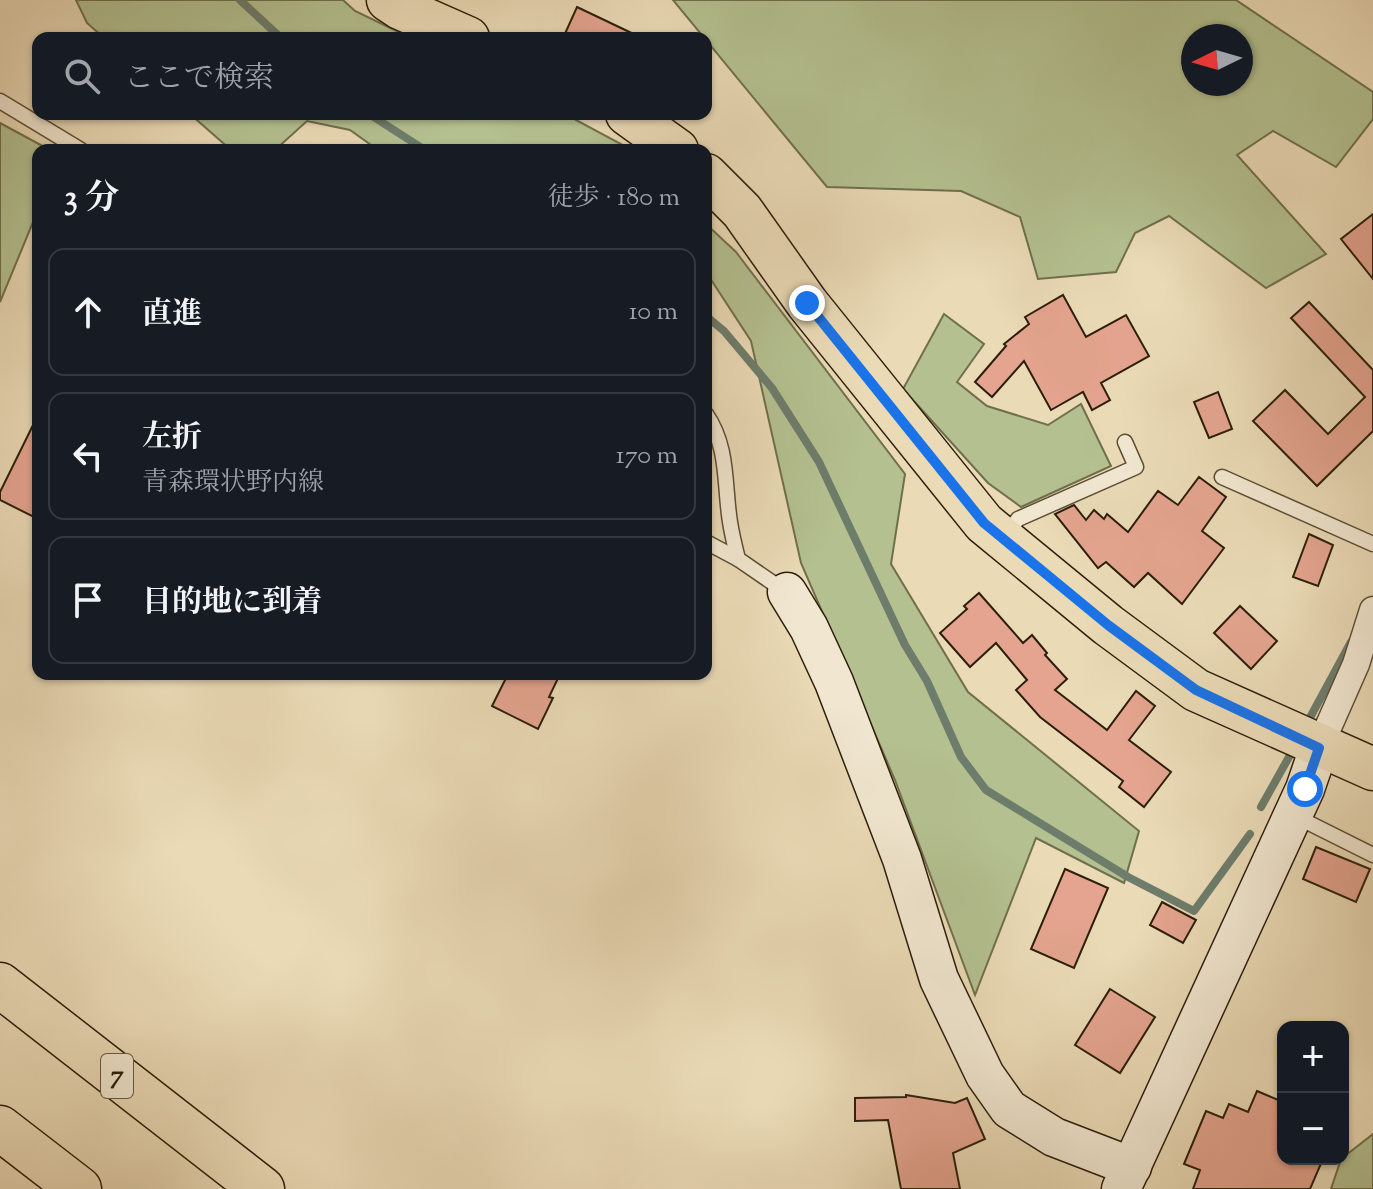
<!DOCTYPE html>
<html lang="ja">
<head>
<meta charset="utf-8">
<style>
	:root { --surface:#171b24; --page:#20242c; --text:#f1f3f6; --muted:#9ea1a6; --line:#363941 }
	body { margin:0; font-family:"Sorts Mill Goudy","Noto Serif JP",serif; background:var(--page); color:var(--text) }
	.controls { position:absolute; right:24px; bottom:24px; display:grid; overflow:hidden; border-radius:16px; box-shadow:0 2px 6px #0004 }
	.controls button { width:72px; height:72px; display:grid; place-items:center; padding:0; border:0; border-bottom:2px solid var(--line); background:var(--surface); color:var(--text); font:40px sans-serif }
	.compass { position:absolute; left:1181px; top:24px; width:72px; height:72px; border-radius:50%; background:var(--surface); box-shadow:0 2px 6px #0004; rotate:265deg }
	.stop { position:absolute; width:24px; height:24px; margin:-18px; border:6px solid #1a73e8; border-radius:50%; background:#fff }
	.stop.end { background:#1a73e8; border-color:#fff; box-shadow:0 2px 8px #0008 }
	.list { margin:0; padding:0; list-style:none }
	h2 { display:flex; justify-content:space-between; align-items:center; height:104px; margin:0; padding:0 32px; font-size:34px }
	h2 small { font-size:26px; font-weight:400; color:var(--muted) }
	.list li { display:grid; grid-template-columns:52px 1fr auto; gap:24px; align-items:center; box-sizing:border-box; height:128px; margin:0 16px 16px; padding:0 16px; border:2px solid var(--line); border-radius:16px }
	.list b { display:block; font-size:30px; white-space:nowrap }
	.list p { margin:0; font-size:26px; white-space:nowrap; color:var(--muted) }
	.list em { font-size:26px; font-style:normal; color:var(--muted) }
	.icon { flex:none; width:44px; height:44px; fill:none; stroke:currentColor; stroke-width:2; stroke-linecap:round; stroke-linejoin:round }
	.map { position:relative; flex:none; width:1373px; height:1189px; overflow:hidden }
	.search { position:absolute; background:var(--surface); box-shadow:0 2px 6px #0004; left:32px; top:32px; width:680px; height:88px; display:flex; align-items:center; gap:20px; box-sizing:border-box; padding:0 28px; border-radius:16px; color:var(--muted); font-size:30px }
	.panel { position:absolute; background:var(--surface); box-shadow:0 2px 6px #0004; left:32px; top:144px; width:680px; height:536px; border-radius:16px }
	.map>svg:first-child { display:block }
	.green { fill:#b4c090; stroke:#706f4d; stroke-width:2; fill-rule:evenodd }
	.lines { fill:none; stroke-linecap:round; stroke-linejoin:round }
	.stream { stroke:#6d7c6b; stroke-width:8 }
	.building { fill:#e4a48f; stroke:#2c1e0a; stroke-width:2 }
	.lane-casing { stroke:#5c4d35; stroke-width:17 }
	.street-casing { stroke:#5c4d35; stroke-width:29 }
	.secondary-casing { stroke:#2c1e0a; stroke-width:41 }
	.primary-casing { stroke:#2c1e0a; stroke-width:45 }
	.highway-casing { stroke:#2c1e0a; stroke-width:47 }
	.lane { stroke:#f1e7d0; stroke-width:14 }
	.street { stroke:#f1e7d0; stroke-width:26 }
	.secondary { stroke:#f1e7d0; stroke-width:38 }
	.primary { stroke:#eadab6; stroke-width:42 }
	.highway { stroke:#eadab6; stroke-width:44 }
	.route { stroke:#1a73e8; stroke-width:10 }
	.labels { text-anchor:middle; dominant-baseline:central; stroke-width:8; stroke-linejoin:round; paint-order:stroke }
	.shield { fill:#f1e7d0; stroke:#675a45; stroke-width:2 }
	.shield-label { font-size:26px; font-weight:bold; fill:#2c1e0a }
</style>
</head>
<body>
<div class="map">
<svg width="1373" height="1189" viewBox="0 0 1373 1189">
	<rect width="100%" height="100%" fill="#eadab6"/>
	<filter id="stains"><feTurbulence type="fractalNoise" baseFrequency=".0025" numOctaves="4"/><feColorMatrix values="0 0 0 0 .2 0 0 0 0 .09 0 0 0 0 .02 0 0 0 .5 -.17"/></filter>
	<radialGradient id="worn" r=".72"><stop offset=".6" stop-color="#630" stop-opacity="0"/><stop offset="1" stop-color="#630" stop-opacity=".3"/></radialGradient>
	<g class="green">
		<path d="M 76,0 L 343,0 L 355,11 L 411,38 L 104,38 L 87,23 Z"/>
		<path d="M 673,0 L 1236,0 L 1373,92 L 1373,119 L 1336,167 L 1273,131 L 1237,155 L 1326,254 L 1266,288 L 1169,216 L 1135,233 L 1116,272 L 1038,279 L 1020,217 L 961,191 L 827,187 ZM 1193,36 L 1241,36 L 1241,84 L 1193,84 Z"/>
		<path d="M 190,114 L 565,114 L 621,144 L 628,150 L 378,150 L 350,130 L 307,121 L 275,150 L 231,150 Z"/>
		<path d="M 0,123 L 50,150 L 38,150 L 38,210 L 0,302 Z"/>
		<path d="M 706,224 L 736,252 L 905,474 L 891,564 L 968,692 L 1139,831 L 1124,883 L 1036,838 L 975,995 L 895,780 L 801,563 L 751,341 L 706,272 Z"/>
		<path d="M 944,314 L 984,344 L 957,382 L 987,406 L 1048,425 L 1081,404 L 1111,466 L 1021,507 L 988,483 L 903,389 Z"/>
		<path d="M 1373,1134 L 1373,1189 L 1331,1189 L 1341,1159 Z"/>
	</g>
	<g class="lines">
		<g class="stream">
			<path d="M 240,0 L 281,38"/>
			<path d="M 369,114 L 425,150"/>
			<path d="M 706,316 L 724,331 L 772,388 L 819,462 L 905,645 L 927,681 L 961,757 L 986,790 L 1128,877 L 1194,911 L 1250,834"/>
			<path d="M 1306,725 L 1351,642"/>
			<path d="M 1261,807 L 1294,748"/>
		</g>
	</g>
	<g class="building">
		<path d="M 577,7 L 642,38 L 563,38 Z"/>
		<path d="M 1373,214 L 1373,279 L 1341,239 Z"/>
		<path d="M 1063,295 L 1086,337 L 1126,315 L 1149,356 L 1101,383 L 1110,400 L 1092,410 L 1083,392 L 1051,410 L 1024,361 L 992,397 L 975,382 L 1006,346 L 1004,344 L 1029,324 L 1025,317 Z"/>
		<path d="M 1309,302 L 1373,370 L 1373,431 L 1317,486 L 1253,421 L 1285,390 L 1328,434 L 1365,397 L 1291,318 Z"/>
		<path d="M 1218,392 L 1232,429 L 1209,438 L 1194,402 Z"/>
		<path d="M 38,415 L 38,519 L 0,500 L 0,492 Z"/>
		<path d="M 1199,477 L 1226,497 L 1202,531 L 1224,548 L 1182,604 L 1148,573 L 1134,587 L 1106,562 L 1098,568 L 1055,514 L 1074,505 L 1086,520 L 1094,510 L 1104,519 L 1107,514 L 1128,532 L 1158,491 L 1178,505 Z"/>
		<path d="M 1309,534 L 1333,545 L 1318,586 L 1293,577 Z"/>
		<path d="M 979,593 L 1023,643 L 1032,635 L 1047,653 L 1045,655 L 1067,679 L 1055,690 L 1107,730 L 1136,691 L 1155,706 L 1129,740 L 1171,772 L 1144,807 L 1119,787 L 1123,781 L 1040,717 L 1016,690 L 1027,680 L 996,643 L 970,667 L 940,633 L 967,609 L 964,606 Z"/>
		<path d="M 1240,606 L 1277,641 L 1251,669 L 1214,633 Z"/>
		<path d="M 508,674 L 560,674 L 549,697 L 553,698 L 538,729 L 492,706 Z"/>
		<path d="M 1316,847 L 1370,869 L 1356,902 L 1303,879 Z"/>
		<path d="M 1065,869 L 1108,888 L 1074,968 L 1031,949 Z"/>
		<path d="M 1162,902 L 1196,920 L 1183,943 L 1150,925 Z"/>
		<path d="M 1110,989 L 1155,1017 L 1120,1073 L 1075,1045 Z"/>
		<path d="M 1257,1091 L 1283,1102 L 1283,1159 L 1323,1159 L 1310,1189 L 1193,1189 L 1200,1170 L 1184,1164 L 1206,1111 L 1223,1118 L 1229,1104 L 1248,1112 Z"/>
		<path d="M 906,1095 L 955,1103 L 967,1098 L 985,1139 L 953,1153 L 960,1189 L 901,1189 L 888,1120 L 855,1121 L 855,1098 L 906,1097 Z"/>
	</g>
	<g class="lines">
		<defs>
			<g id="lane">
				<path d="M 0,101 L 81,150"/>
				<path d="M 706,414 C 729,447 724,485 730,522 C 732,535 735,547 738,559 L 786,592"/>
				<path d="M 1222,477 L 1373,544"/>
				<path d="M 1006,534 L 1018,519 L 1136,467 L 1125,442"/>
				<path d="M 706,542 L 738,559"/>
				<path d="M 1293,815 L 1373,855"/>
			</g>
			<path id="street" d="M 1319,748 L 1356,664 L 1373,610"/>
			<g id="secondary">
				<path d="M 787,592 L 809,628 L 834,682 L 902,859 L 939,979 L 985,1075 L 1009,1109 L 1054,1137 L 1132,1167"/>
				<path d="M 1121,1189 L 1305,789 L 1319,748"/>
			</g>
			<g id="primary">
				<path d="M 388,0 L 400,8 L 468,38"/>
				<path d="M 627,114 L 677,150"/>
				<path d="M 706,175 L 742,211 L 807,303 L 984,523 L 1108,625 L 1196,690 L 1373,769"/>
			</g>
			<g id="highway">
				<path d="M 0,985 L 262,1189"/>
				<path d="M 0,1128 L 79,1189"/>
			</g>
		</defs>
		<use href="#lane" class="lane-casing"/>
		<use href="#street" class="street-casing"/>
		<use href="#secondary" class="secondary-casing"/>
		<use href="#primary" class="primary-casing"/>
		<use href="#highway" class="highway-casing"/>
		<use href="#lane" class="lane"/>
		<use href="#street" class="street"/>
		<use href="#secondary" class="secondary"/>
		<use href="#primary" class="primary"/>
		<use href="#highway" class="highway"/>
	</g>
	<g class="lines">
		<path class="route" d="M 807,303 L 984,523 L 1108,625 L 1196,690 L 1319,748 L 1305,789"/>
	</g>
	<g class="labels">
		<rect class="shield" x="101" y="1054" width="32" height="44" rx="6"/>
		<g class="shield-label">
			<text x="117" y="1076">7</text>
		</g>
	</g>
	<rect width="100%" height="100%" filter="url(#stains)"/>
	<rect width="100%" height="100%" fill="url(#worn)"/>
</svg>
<div class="controls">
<button>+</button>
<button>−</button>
</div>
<svg class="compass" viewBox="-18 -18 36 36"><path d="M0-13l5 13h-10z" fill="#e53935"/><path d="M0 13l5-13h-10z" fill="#9ea1a6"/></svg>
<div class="stop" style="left:1305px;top:789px"></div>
<div class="stop end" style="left:807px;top:303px"></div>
<div class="search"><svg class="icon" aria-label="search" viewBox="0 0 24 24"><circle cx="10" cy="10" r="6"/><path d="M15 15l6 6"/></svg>ここで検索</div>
<section class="panel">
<h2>3 分<small>徒歩 · 180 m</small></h2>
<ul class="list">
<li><svg class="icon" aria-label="ahead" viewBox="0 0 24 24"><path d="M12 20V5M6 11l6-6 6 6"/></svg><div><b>直進</b></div><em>10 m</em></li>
<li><svg class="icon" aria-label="left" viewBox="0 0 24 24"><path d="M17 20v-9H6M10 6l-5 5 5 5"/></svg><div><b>左折</b><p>青森環状野内線</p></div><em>170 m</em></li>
<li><svg class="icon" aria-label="arrive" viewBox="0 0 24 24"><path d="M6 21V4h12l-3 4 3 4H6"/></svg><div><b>目的地に到着</b></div></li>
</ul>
</section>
</div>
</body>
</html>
